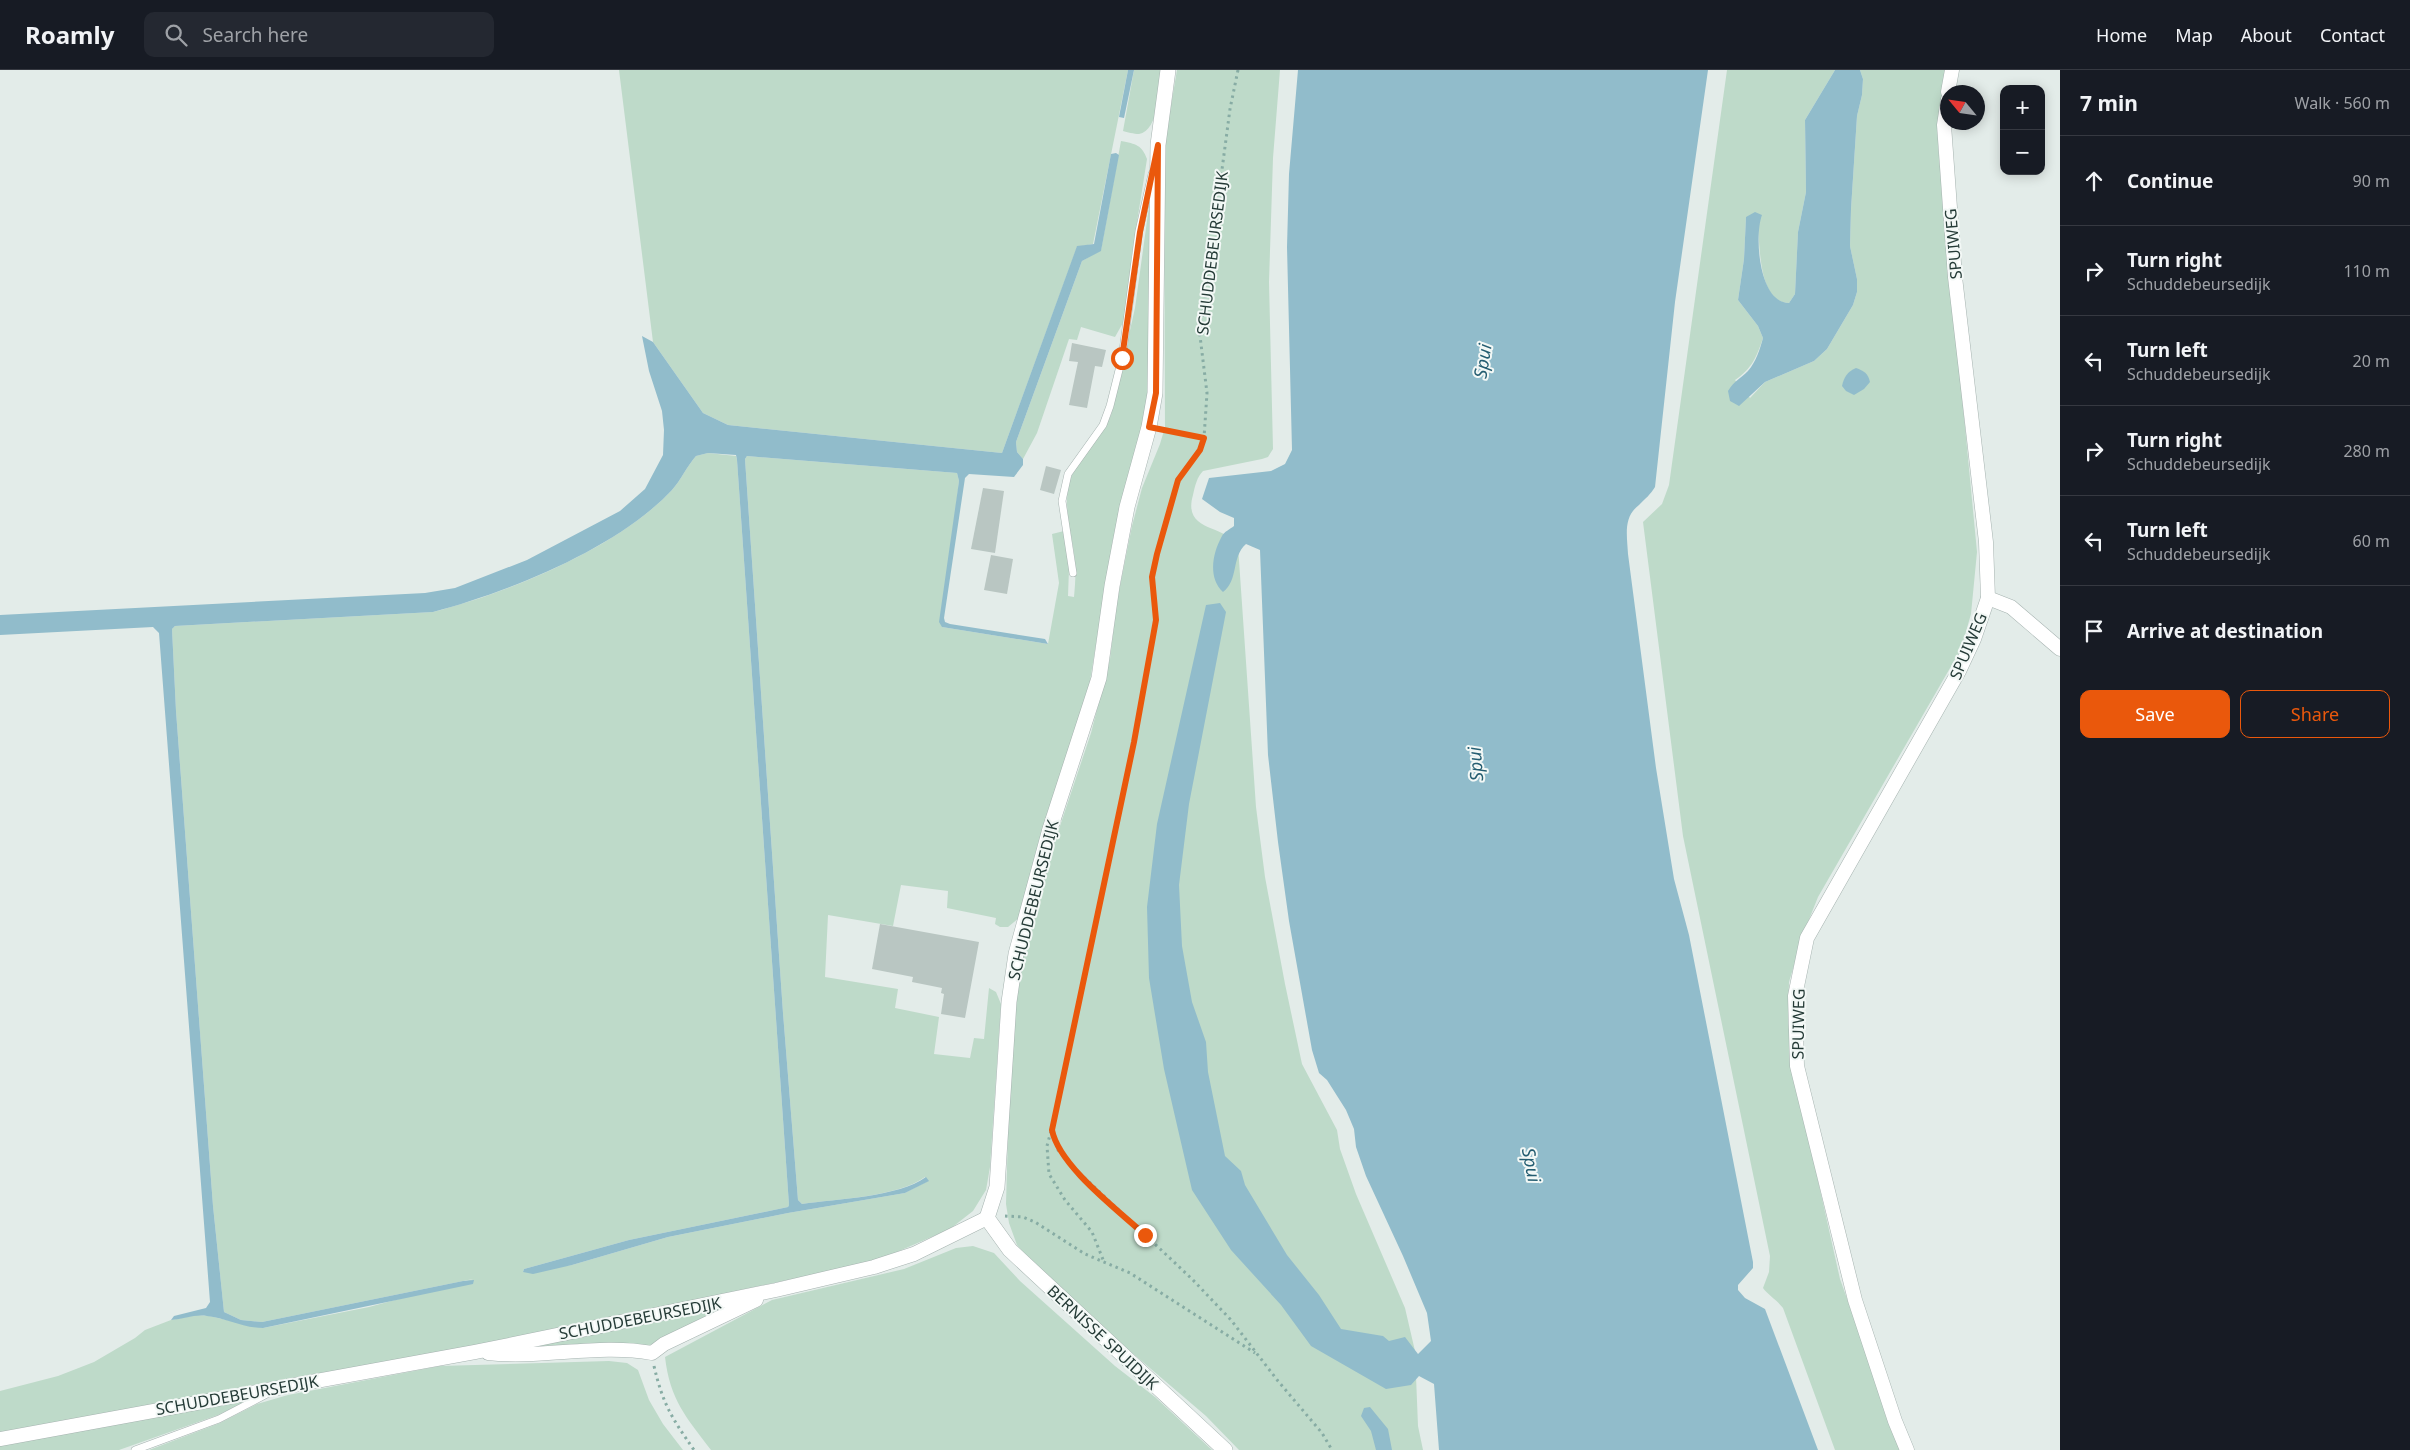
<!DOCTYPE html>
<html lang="en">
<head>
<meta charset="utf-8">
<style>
	:root { --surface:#171b24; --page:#242831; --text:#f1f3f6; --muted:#9ea1a6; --line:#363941; --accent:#ea580c }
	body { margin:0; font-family:"Noto Sans",sans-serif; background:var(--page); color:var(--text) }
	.controls { position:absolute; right:15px; top:15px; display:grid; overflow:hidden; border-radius:10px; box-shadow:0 2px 12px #0003 }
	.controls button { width:45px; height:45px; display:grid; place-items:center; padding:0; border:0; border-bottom:1px solid var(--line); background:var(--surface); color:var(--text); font:25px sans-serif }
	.compass { position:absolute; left:1940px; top:15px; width:45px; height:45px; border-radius:50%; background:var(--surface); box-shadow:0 2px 12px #0003; rotate:299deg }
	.stop { position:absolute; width:15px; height:15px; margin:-11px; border:4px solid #ea580c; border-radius:50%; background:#fff }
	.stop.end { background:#ea580c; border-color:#fff; box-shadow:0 1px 5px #0008 }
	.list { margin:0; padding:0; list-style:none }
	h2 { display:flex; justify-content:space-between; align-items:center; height:65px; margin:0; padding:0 20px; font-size:21px }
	h2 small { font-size:16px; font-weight:400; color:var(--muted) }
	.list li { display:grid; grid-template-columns:32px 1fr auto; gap:15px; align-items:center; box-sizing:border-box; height:90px; padding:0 20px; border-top:1px solid var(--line) }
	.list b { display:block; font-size:19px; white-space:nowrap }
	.list p { margin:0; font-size:16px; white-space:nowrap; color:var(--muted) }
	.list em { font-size:16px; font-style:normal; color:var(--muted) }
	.actions { display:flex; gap:10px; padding:15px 20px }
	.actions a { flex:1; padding:11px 0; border:1px solid var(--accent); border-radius:10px; text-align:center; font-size:18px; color:var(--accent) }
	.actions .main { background:var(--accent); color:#fff }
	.icon { flex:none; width:28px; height:28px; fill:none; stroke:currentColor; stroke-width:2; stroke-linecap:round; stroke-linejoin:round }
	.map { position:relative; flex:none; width:2060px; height:1380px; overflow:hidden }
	header { display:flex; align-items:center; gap:30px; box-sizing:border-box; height:70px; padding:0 25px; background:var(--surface); border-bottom:1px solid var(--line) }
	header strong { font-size:24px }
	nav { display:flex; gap:28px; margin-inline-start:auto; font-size:18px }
	.search { width:350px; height:45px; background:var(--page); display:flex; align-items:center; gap:12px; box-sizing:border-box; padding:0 18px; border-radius:10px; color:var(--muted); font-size:19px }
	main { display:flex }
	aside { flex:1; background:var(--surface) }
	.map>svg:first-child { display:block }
	.green { fill:#bedac9 }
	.water { fill:#91bccb }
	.building { fill:#b9c6c2 }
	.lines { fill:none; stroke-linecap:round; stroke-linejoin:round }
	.service-casing { stroke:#a6b3b0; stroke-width:8 }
	.minor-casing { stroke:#a6b3b0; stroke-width:15 }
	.tertiary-casing { stroke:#a6b3b0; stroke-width:16 }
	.path { stroke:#87aca4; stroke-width:3; stroke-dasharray:2.5 4; stroke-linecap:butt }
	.service { stroke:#fff; stroke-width:7 }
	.minor { stroke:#fff; stroke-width:14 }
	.tertiary { stroke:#fff; stroke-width:15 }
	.route { stroke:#ea580c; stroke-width:6 }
	.labels { text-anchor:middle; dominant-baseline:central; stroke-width:4; stroke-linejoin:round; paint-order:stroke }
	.street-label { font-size:16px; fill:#253b37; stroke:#f3f8f6 }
	.water-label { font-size:18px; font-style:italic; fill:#245d71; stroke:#f3f8f6 }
</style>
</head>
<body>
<header>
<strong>Roamly</strong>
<div class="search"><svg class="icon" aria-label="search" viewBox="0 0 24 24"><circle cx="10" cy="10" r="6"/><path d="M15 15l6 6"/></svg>Search here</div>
<nav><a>Home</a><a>Map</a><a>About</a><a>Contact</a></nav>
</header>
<main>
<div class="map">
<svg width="2060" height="1380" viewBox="0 0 2060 1380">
	<rect width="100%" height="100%" fill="#e3ece9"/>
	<g class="green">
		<path d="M 619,0 L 1128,0 L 1093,174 L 1077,177 L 1002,383 L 728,355 L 703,343 L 653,272 Z"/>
		<path d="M 1134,0 L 1162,0 C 1160,16 1159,61 1139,64 C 1134,64 1127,62 1123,61 Z"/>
		<path d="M 1177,0 L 1280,0 L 1273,88 L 1269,212 L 1273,379 L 1268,387 L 1262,389 L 1203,401 C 1197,407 1195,416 1193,425 C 1182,463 1226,454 1238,476 L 1256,737 L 1265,807 L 1285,914 L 1302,994 L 1337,1060 L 1340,1079 L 1356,1124 L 1405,1238 L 1415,1281 L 1418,1356 L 1423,1380 L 1239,1380 L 1206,1346 L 1089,1246 L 1033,1194 L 1017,1175 L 1009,1153 L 1006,1134 L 1010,992 L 1018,891 L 1045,801 L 1091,663 L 1110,589 L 1117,531 L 1132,456 L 1142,418 L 1160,374 L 1165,357 L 1164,77 Z"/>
		<path d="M 1727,0 L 1835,0 L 1805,50 L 1806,122 L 1798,162 L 1795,224 L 1789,233 C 1759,233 1760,178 1758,157 L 1746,147 L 1744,189 L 1738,230 L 1758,256 L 1763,268 C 1757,286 1752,299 1735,310 L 1750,328 L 1765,312 L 1814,291 L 1827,279 L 1853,235 L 1857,222 L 1857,209 L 1850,176 L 1851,139 L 1857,46 L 1862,25 L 1863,9 L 1860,0 L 1945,0 L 1938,75 L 1977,482 L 1971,544 L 1961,579 L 1818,827 L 1804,862 L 1789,912 L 1788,953 L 1797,1017 L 1840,1209 L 1901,1380 L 1835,1380 L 1783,1238 C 1777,1230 1769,1226 1763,1218 L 1769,1202 L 1770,1186 L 1683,766 L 1643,452 L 1662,434 L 1669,415 Z"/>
		<path d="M 1121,71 C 1136,74 1142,75 1147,89 L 1131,190 L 1133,196 L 1124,251 L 1115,267 L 1081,257 L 1077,270 L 1069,269 L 1037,363 L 1023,389 L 1017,382 L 1016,372 L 1082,191 L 1101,180 Z"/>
		<path d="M 1151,122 L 1151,277 L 1147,339 L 1113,469 L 1090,611 L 1019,848 L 1008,857 L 1000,857 L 995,854 L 996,848 L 947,838 L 948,821 L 901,815 L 893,856 L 828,845 L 825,907 L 898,919 L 895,938 L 939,947 L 934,984 L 970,988 L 974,968 L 984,969 L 989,918 L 996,922 L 1001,934 L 990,1097 L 986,1120 L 973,1141 L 950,1159 L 876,1191 L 429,1287 L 0,1365 L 0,1321 L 58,1306 L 94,1292 L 135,1268 L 145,1260 L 171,1250 L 197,1245 L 209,1246 L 263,1258 L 369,1237 L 473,1209 L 262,1252 L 241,1250 L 224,1242 L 213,1136 L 176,641 L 172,559 L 175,556 L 433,542 C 508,523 618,478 672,420 C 681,410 687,396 696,386 L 708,383 L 736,386 L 737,390 L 789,1135 L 788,1137 L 629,1170 L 524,1199 L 523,1202 L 572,1195 L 668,1167 L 788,1143 L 905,1123 L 928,1111 L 925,1107 C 898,1127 836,1129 802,1134 L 798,1130 L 783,943 L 745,389 L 747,386 L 957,403 L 959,411 L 942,557 L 1048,574 L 1059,513 L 1052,464 L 1064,461 L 1069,499 L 1068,526 L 1074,527 C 1075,516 1076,504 1075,492 C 1073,465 1060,432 1072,405 C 1082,383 1102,367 1111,345 L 1135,238 Z"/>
		<path d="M 973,1176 L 994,1183 L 1020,1211 L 1115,1296 L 1155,1327 L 1212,1380 L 711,1380 C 686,1347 670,1330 665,1287 L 772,1230 L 904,1199 L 956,1178 Z"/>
		<path d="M 747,1230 L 658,1273 L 645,1276 L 508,1282 Z"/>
		<path d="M 609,1291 L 627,1293 L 638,1300 L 649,1330 L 663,1354 L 683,1380 L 149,1380 L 220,1353 L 257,1334 L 288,1325 L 440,1296 Z"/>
		<path d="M 249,1330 L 218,1345 L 119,1380 L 0,1380 L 0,1373 Z"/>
	</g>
	<g class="water">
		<path d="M 1128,0 L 1134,0 L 1124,48 L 1119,47 Z"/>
		<path d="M 1298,0 L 1708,0 L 1675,232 L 1655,417 C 1650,425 1646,428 1639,435 C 1623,447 1627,465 1628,484 L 1656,698 L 1674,809 L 1689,865 L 1753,1192 L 1753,1198 L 1738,1215 L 1738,1220 L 1745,1228 L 1765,1239 L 1818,1380 L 1439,1380 L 1434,1314 L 1419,1306 L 1411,1315 L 1386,1319 L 1311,1276 L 1281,1235 L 1231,1180 L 1192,1120 L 1164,999 L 1149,908 L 1147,837 L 1157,754 L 1206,535 L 1220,533 L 1226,542 L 1189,734 L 1179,815 L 1182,876 L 1192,932 L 1206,972 L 1208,1002 L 1225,1086 L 1241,1101 L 1245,1115 L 1287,1185 L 1319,1225 L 1341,1259 L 1383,1266 L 1389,1271 L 1405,1267 L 1418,1284 L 1431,1271 L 1427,1243 L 1403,1186 L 1366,1106 L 1356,1077 L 1354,1059 L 1346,1040 L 1327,1010 L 1319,1003 L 1312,980 L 1289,851 L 1278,772 L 1268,685 L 1260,480 L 1246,474 C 1231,487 1239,510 1223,522 C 1208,508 1212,484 1222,466 C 1224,462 1230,459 1234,456 L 1234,448 L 1220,442 L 1202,429 L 1209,408 L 1271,401 L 1285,394 L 1292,380 L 1287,177 L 1289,104 Z"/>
		<path d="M 1835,0 L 1860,0 L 1863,9 L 1862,25 L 1857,46 L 1851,139 L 1850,176 L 1857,209 L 1857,222 L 1853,235 L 1827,279 L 1814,291 L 1765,312 L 1739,336 L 1730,331 L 1728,321 C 1735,310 1740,309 1748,301 C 1756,292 1760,279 1763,268 L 1758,256 L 1738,230 L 1744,189 L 1746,147 L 1755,142 L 1762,145 C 1754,166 1759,233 1789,233 L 1795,224 L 1798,162 L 1806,122 L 1805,50 Z"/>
		<path d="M 1116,83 L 1119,85 L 1101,181 L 1082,191 L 1016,372 L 1017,382 L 1023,389 L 1023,395 L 1014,407 L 969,404 L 965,408 L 944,548 L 945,552 L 950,554 L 1045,569 L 1048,574 L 942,557 L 939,552 L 959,411 L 957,403 L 747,386 L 745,389 L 783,943 L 798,1130 L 802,1134 C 836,1129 899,1127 926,1107 L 929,1111 L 905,1123 L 788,1143 L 668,1167 L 572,1195 L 533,1204 L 523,1202 L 524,1199 L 629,1170 L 788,1137 L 789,1135 L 737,390 L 736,385 L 708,383 L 696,386 C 687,396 681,410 672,420 C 618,478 509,522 433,542 L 175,556 L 172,559 L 176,641 L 213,1136 L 224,1242 L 241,1250 L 262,1252 L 463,1211 L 474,1210 L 473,1214 L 263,1258 C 243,1258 226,1248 207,1246 C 195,1244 184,1249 171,1250 L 174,1246 L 206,1238 L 210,1232 L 159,563 L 153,557 L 0,565 L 0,545 L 425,523 L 455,518 L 527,490 L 620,441 L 645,419 L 663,385 L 664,360 L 662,341 L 649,301 L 642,266 L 653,272 L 703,343 L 728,355 L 1002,383 L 1077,176 L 1094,174 L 1111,84 Z"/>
		<path d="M 1856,298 C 1864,301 1868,303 1870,312 L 1864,319 L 1854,325 L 1846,321 L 1842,316 C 1844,307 1847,302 1856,298 Z"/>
		<path d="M 1370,1337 L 1388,1359 L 1392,1380 L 1376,1380 L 1371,1361 L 1361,1346 L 1364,1338 Z"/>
	</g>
	<g class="building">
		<path d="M 1072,273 L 1106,280 L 1102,297 L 1095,296 L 1087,338 L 1069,335 L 1078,292 L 1069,291 Z"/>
		<path d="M 1046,396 L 1061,400 L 1054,424 L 1040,420 Z"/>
		<path d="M 983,418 L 1004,421 L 995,483 L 971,479 Z"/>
		<path d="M 991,485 L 1013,489 L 1007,524 L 984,520 Z"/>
		<path d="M 880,854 L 979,872 L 965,948 L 941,944 L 944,924 L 941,923 L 942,918 L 912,912 L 913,907 L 872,899 Z"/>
	</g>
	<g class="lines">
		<defs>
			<g id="service">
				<path d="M 1073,503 L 1062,431 L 1068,404 L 1103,355 L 1110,336 L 1122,288 L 1139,161 L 1152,104"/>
				<path d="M 135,1380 L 219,1349 L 267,1324"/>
			</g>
			<g id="minor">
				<path d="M 1948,22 L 1952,0"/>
				<path d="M 1988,528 L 2011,537 L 2060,579"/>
				<path d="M 488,1283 C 542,1289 599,1273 652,1283 L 664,1274 L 756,1230"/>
				<path d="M 0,1369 L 475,1282 L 776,1220 L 874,1197 L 914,1184 L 987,1148"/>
				<path d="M 1907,1380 L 1895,1351 L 1855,1230 L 1797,996 L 1795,926 L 1807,868 L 1959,601 L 1974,569 L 1988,528 L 1986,472 L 1955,207 L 1944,55 L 1948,29"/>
			</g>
			<path id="tertiary" d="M 1168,0 L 1158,75 L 1155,323 L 1149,357 L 1127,437 L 1112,516 L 1099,608 L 1050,759 L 1016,884 L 1009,932 L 997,1117 L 987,1148 L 1010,1180 L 1225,1380"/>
		</defs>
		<use href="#service" class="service-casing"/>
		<use href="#minor" class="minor-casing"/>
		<use href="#tertiary" class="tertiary-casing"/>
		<g class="path">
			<path d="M 1238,0 L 1230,39 L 1200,266 L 1207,323 L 1204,368 L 1200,380 L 1178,410 L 1157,484 L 1153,507 L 1156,550 L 1134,672 L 1052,1060 L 1058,1080 L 1072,1096 L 1192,1209 L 1231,1250 L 1278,1311 L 1322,1363 L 1332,1380"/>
			<path d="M 1163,360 L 1204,368"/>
			<path d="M 1051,1061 L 1047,1076 L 1049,1104 L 1065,1130 L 1092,1162 L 1104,1192"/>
			<path d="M 1005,1146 L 1023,1147 L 1035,1152 L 1085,1184 L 1130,1203 L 1255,1283"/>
			<path d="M 654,1296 C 663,1335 672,1348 694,1380"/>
		</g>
		<use href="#service" class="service"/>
		<use href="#minor" class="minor"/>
		<use href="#tertiary" class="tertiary"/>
	</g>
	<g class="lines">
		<path class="route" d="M 1122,288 L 1140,162 L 1158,75 L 1156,323 L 1149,357 L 1204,368 L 1200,380 L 1178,410 L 1157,484 L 1152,507 L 1156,550 L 1134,672 L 1052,1060 C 1059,1096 1118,1140 1145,1165"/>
	</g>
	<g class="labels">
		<g class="street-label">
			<text transform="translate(1953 174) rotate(-95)">SPUIWEG</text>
			<text transform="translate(1212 183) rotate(-83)">SCHUDDEBEURSEDIJK</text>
			<text transform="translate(1968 576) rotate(-67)">SPUIWEG</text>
			<text transform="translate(1033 830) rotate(-76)">SCHUDDEBEURSEDIJK</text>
			<text transform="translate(1798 954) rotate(-89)">SPUIWEG</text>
			<text transform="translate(640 1248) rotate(-11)">SCHUDDEBEURSEDIJK</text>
			<text transform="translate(1103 1267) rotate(43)">BERNISSE SPUIDIJK</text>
			<text transform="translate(237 1325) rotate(-10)">SCHUDDEBEURSEDIJK</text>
		</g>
		<g class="water-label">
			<text transform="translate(1482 291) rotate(-81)">Spui</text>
			<text transform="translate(1475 694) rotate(-94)">Spui</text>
			<text transform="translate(1532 1095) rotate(79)">Spui</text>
		</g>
	</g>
</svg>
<div class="controls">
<button>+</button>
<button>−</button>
</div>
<svg class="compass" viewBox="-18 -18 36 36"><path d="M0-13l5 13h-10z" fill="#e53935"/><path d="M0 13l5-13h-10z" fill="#9ea1a6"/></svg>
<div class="stop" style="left:1122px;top:288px"></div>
<div class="stop end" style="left:1145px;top:1165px"></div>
</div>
<aside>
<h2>7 min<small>Walk · 560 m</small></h2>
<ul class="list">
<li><svg class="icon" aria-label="ahead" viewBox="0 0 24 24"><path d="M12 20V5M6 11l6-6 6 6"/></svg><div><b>Continue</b></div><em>90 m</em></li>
<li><svg class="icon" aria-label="right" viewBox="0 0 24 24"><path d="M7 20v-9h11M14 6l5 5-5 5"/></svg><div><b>Turn right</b><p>Schuddebeursedijk</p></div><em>110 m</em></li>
<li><svg class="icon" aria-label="left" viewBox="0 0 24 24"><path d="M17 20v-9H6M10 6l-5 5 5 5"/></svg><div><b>Turn left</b><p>Schuddebeursedijk</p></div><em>20 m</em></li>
<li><svg class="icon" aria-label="right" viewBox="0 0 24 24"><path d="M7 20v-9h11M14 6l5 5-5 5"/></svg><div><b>Turn right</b><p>Schuddebeursedijk</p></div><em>280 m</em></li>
<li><svg class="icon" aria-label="left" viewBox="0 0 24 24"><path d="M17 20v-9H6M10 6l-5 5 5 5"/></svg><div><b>Turn left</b><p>Schuddebeursedijk</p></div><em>60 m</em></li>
<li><svg class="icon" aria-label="arrive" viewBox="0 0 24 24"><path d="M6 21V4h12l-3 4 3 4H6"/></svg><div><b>Arrive at destination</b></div></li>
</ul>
<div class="actions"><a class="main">Save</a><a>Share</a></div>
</aside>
</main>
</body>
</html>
